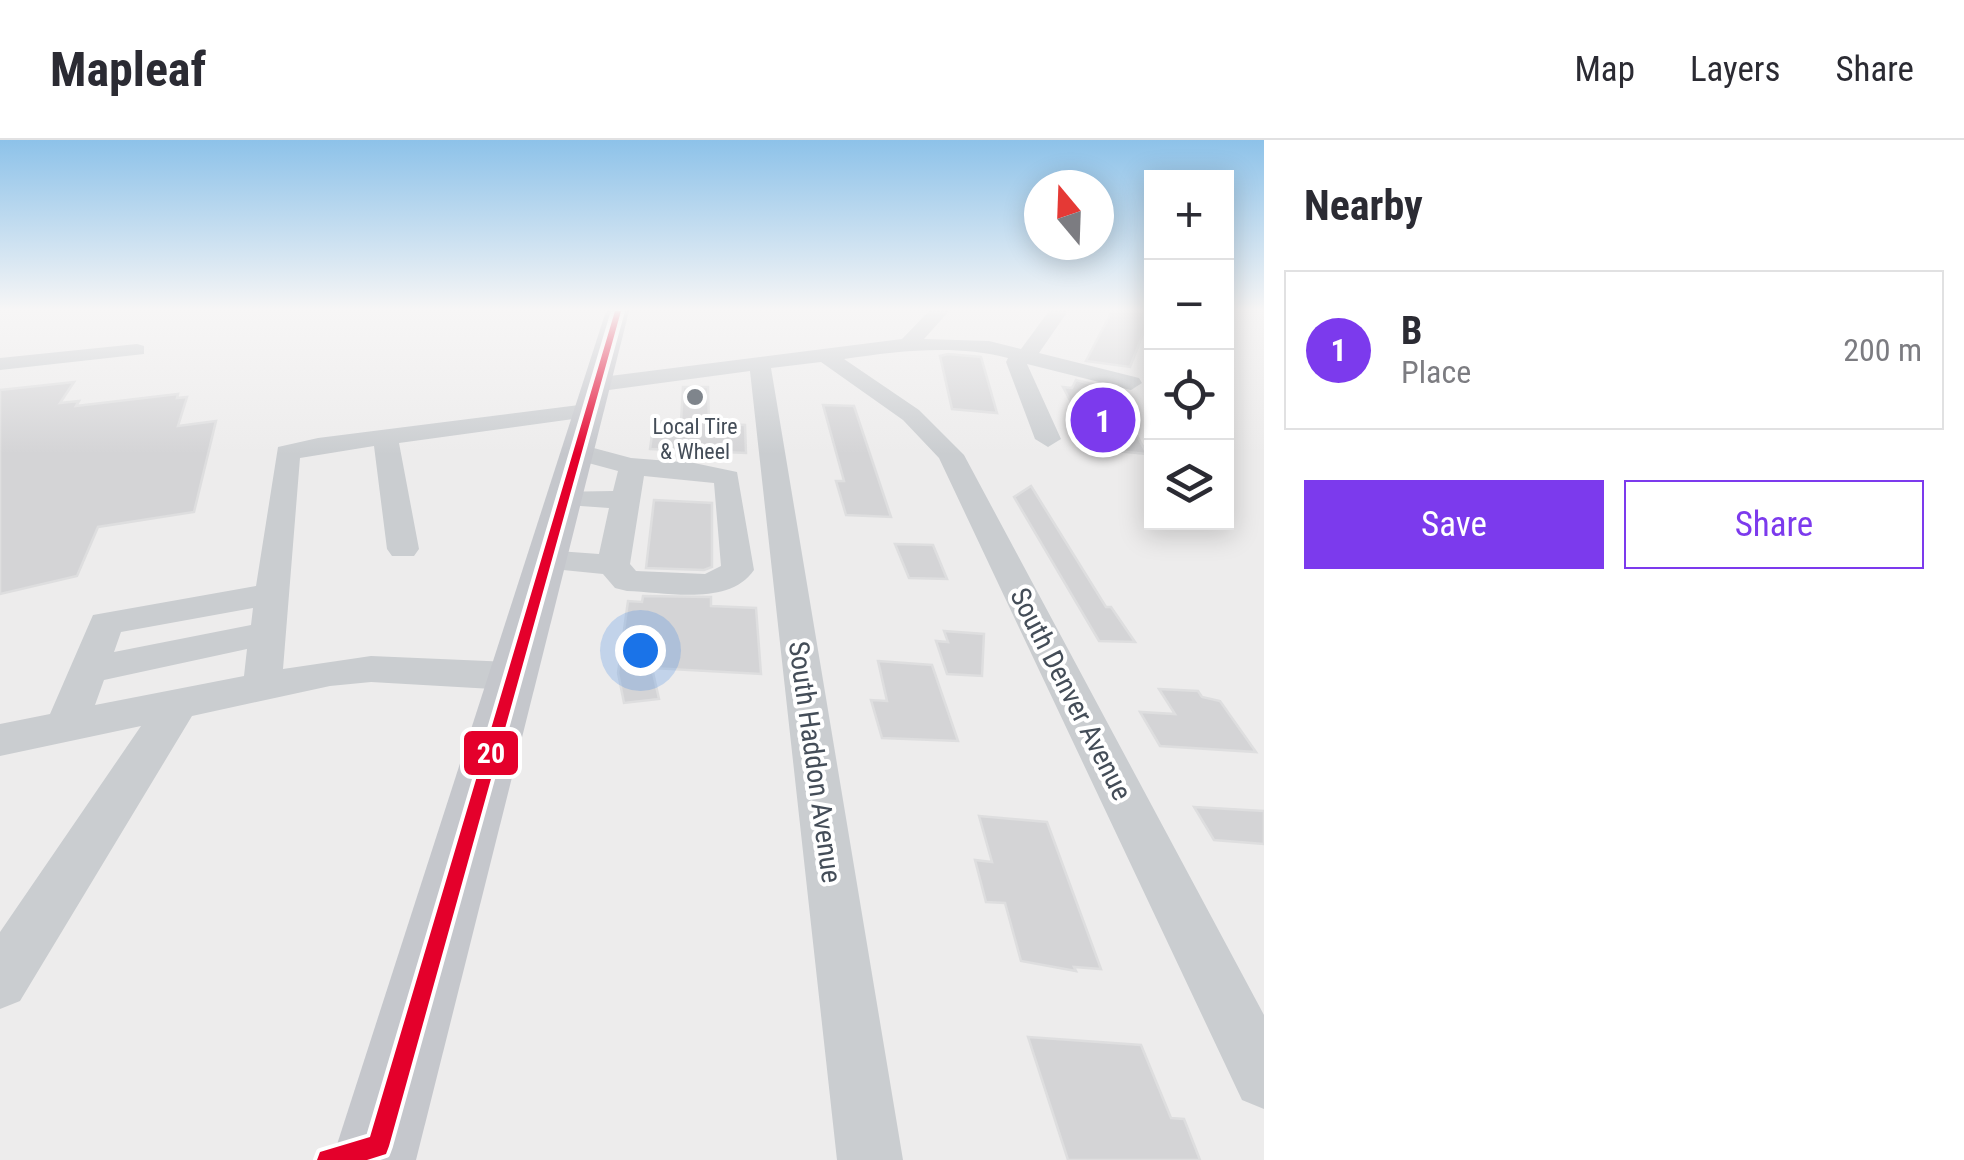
<!DOCTYPE html>
<html lang="en">
<head>
<meta charset="utf-8">
<style>
	:root { --surface:#fff; --page:#f7f7f7; --text:#2b2b33; --muted:#7c7c81; --line:#e1e1e2; --accent:#7c3aed }
	body { margin:0; font-family:"Roboto Condensed",sans-serif; background:var(--page); color:var(--text) }
	.controls { position:absolute; right:30px; top:30px; display:grid; overflow:hidden; border-radius:0px; box-shadow:0 5px 25px #0003 }
	.controls button { width:90px; height:90px; display:grid; place-items:center; padding:0; border:0; border-bottom:2px solid var(--line); background:var(--surface); color:var(--text); font:50px sans-serif }
	.compass { position:absolute; left:1024px; top:30px; width:90px; height:90px; border-radius:50%; background:var(--surface); box-shadow:0 5px 25px #0003; rotate:341deg }
	.you { position:absolute; left:640px; top:510px; width:35px; height:35px; margin:-25px; border:8px solid #fff; border-radius:50%; background:#1a73e8; box-shadow:0 0 0 15px #1a73e833 }
	.badge { display:grid; place-items:center; width:65px; height:65px; border-radius:50%; background:var(--accent); color:#fff; font-size:32px; font-weight:700 }
	.pin { position:absolute; translate:-50% -50%; border:5px solid #fff; box-shadow:0 2px 10px #0006 }
	.list { margin:0; padding:0; list-style:none }
	h2 { display:flex; justify-content:space-between; align-items:center; height:130px; margin:0; padding:0 40px; font-size:42px }
	h2 small { font-size:32px; font-weight:400; color:var(--muted) }
	.list li { display:grid; grid-template-columns:65px 1fr auto; gap:30px; align-items:center; box-sizing:border-box; height:160px; margin:0 20px 20px; padding:0 20px; border:2px solid var(--line); border-radius:0px }
	.list b { display:block; font-size:38px; white-space:nowrap }
	.list p { margin:0; font-size:32px; white-space:nowrap; color:var(--muted) }
	.list em { font-size:32px; font-style:normal; color:var(--muted) }
	.actions { display:flex; gap:20px; padding:30px 40px }
	.actions a { flex:1; padding:22px 0; border:2px solid var(--accent); border-radius:0px; text-align:center; font-size:35px; color:var(--accent) }
	.actions .main { background:var(--accent); color:#fff }
	.icon { flex:none; width:55px; height:55px; fill:none; stroke:currentColor; stroke-width:2; stroke-linecap:round; stroke-linejoin:round }
	.map { position:relative; flex:none; width:1264px; height:1020px; overflow:hidden }
	header { display:flex; align-items:center; gap:60px; box-sizing:border-box; height:140px; padding:0 50px; background:var(--surface); border-bottom:2px solid var(--line) }
	header strong { font-size:48px }
	nav { display:flex; gap:55px; margin-inline-start:auto; font-size:35px }
	main { display:flex }
	aside { flex:1; background:var(--surface) }
	.map>svg:first-child { display:block }
	.building { fill:#d4d4d6; stroke:#dededf; stroke-width:2.5 }
	.lines { fill:none; stroke-linecap:round; stroke-linejoin:round }
	.minor { fill:#cacdd0; fill-rule:evenodd }
	.major { fill:#c5c7cc; fill-rule:evenodd }
	.bus-1-casing { stroke:#fff; stroke-width:8 }
	.bus-1 { fill:#e4002b; fill-rule:evenodd }
	.poi-dot { fill:#7f858c; stroke:#fff; stroke-width:4 }
	.labels { text-anchor:middle; dominant-baseline:central; stroke-width:8; stroke-linejoin:round; paint-order:stroke }
	.far-poi-label { font-size:22px; fill:#444d58; stroke:#fff }
	.street-label { font-size:28px; fill:#444d58; stroke:#fff }
	.line-badge { stroke:#fff; stroke-width:4 }
	.badge-label { font-size:28px; text-anchor:middle; font-weight:bold; fill:#fff }
</style>
</head>
<body>
<header>
<strong>Mapleaf</strong>
<nav><a>Map</a><a>Layers</a><a>Share</a></nav>
</header>
<main>
<div class="map">
<svg width="1264" height="1020" viewBox="0 0 1264 1020">
	<rect width="100%" height="100%" fill="#edecec"/>
	<g class="building">
		<path d="M 1112,171 L 1152,171 L 1130,227 L 1086,221 Z"/>
		<path d="M 948,214 L 981,217 L 997,273 L 952,269 L 940,216 Z"/>
		<path d="M 1076,240 L 1112,249 L 1147,314 L 1096,309 L 1063,247 L 1072,248 Z"/>
		<path d="M 74,242 L 60,263 L 79,261 L 76,266 L 178,254 L 177,258 L 187,257 L 178,286 L 216,281 L 194,372 L 98,387 L 77,436 L 0,454 L 0,250 Z"/>
		<path d="M 683,247 L 708,247 L 709,283 L 745,285 L 746,313 L 650,309 L 654,281 L 681,282 Z"/>
		<path d="M 823,265 L 854,266 L 891,377 L 846,375 L 836,341 L 844,341 Z"/>
		<path d="M 1031,346 L 1106,467 L 1111,467 L 1135,502 L 1099,501 L 1014,357 Z"/>
		<path d="M 654,360 L 712,363 L 712,427 L 704,430 L 646,428 Z"/>
		<path d="M 895,404 L 933,405 L 947,439 L 909,438 Z"/>
		<path d="M 643,456 L 711,457 L 711,466 L 756,468 L 761,534 L 652,528 L 659,559 L 624,563 L 618,533 L 628,461 L 642,462 Z"/>
		<path d="M 944,491 L 984,494 L 982,536 L 947,534 L 936,501 L 948,502 Z"/>
		<path d="M 878,521 L 932,525 L 958,601 L 882,598 L 871,560 L 887,561 Z"/>
		<path d="M 1159,549 L 1198,551 L 1202,557 L 1220,561 L 1256,612 L 1160,606 L 1140,572 L 1175,574 Z"/>
		<path d="M 1194,667 L 1264,671 L 1264,704 L 1214,700 Z"/>
		<path d="M 979,676 L 1047,682 L 1101,829 L 1074,827 L 1076,831 L 1021,821 L 1005,763 L 986,762 L 975,720 L 992,722 Z"/>
		<path d="M 1028,897 L 1141,905 L 1171,978 L 1184,979 L 1200,1020 L 1068,1020 Z"/>
	</g>
	<g class="lines">
		<g class="minor">
			<path d="M 929,171 L 949,171 L 924,199 L 989,201 L 1021,209 L 1049,171 L 1068,171 L 1039,213 L 1139,238 L 1142,243 L 1131,250 L 1027,224 L 1061,299 L 1048,307 L 1035,299 L 1006,222 L 1008,218 C 955,204 898,211 844,219 L 919,270 L 964,315 L 1264,875 L 1264,969 L 1242,960 L 939,318 L 903,280 L 821,222 L 771,228 L 903,1020 L 837,1020 L 750,231 L 594,252 L 583,245 L 594,238 L 902,199 Z"/>
			<path d="M 137,204 L 144,206 L 144,214 L 0,230 L 0,218 Z"/>
			<path d="M 587,264 L 595,266 L 599,271 L 595,276 L 399,303 L 419,409 L 414,416 L 392,416 L 387,409 L 374,306 L 300,318 L 283,529 L 371,516 L 511,522 L 525,526 L 530,536 L 525,546 L 511,550 L 371,542 L 330,546 L 192,576 L 20,861 L 0,869 L 0,792 L 141,586 L 0,616 L 0,584 L 50,574 L 93,475 L 256,446 L 278,307 L 318,298 ZM 253,468 L 251,485 L 114,512 L 121,492 ZM 247,509 L 244,536 L 95,565 L 104,540 Z"/>
			<path d="M 575,303 L 631,318 L 694,323 L 737,332 L 754,430 C 729,467 665,452 627,451 L 615,448 L 603,434 L 533,427 L 528,420 L 533,413 L 544,410 L 599,414 L 609,368 L 552,364 L 548,358 L 552,352 L 613,351 L 618,331 L 566,317 L 562,311 ZM 644,336 L 714,343 L 721,426 L 705,434 L 636,431 L 630,424 Z"/>
		</g>
		<path class="major" d="M 606,171 L 629,171 L 416,1020 L 332,1020 Z"/>
		<defs>
			<path id="bus-1" d="M 615,171 L 621,171 L 389,1006 L 386,1014 L 367,1020 L 317,1020 L 320,1012 L 370,997 Z"/>
		</defs>
		<use href="#bus-1" class="bus-1-casing"/>
		<use href="#bus-1" class="bus-1"/>
	</g>
	<linearGradient id="sky" x2="0" y2="1"><stop stop-color="#8dc2e9"/><stop offset="0.54" stop-color="#f7f6f6"/><stop offset="1" stop-color="#f7f6f6" stop-opacity="0"/></linearGradient>
	<rect width="1264" height="314" fill="url(#sky)"/>
	<circle class="poi-dot" cx="695" cy="257" r="10"/>
	<g class="labels">
		<g class="far-poi-label">
			<text x="695" y="286">Local Tire<tspan x="695" dy="25">&amp; Wheel</tspan></text>
		</g>
		<g class="street-label">
			<text transform="translate(1071 554) rotate(63)">South Denver Avenue</text>
			<text transform="translate(815 622) rotate(82)">South Haddon Avenue</text>
		</g>
	</g>
	<rect class="line-badge" x="462" y="589" width="58" height="48" rx="10" fill="#e4002b"/>
	<g class="badge-label">
		<text x="491" y="623">20</text>
	</g>
</svg>
<div class="controls">
<button>+</button>
<button>−</button>
<button><svg class="icon" aria-label="locate" viewBox="0 0 24 24"><circle cx="12" cy="12" r="6"/><path d="M12 2v4M12 18v4M2 12h4M18 12h4"/></svg></button>
<button><svg class="icon" aria-label="layers" viewBox="0 0 24 24"><path d="M12 4l9 5-9 5-9-5zM3 14l9 5 9-5"/></svg></button>
</div>
<svg class="compass" viewBox="-18 -18 36 36"><path d="M0-13l5 13h-10z" fill="#e53935"/><path d="M0 13l5-13h-10z" fill="#7c7c81"/></svg>
<div class="you"></div>
<div class="pin badge" style="left:1103px;top:280px">1</div>
</div>
<aside>
<h2>Nearby<small></small></h2>
<ul class="list">
<li><span class="badge">1</span><div><b>B</b><p>Place</p></div><em>200 m</em></li>
</ul>
<div class="actions"><a class="main">Save</a><a>Share</a></div>
</aside>
</main>
</body>
</html>
